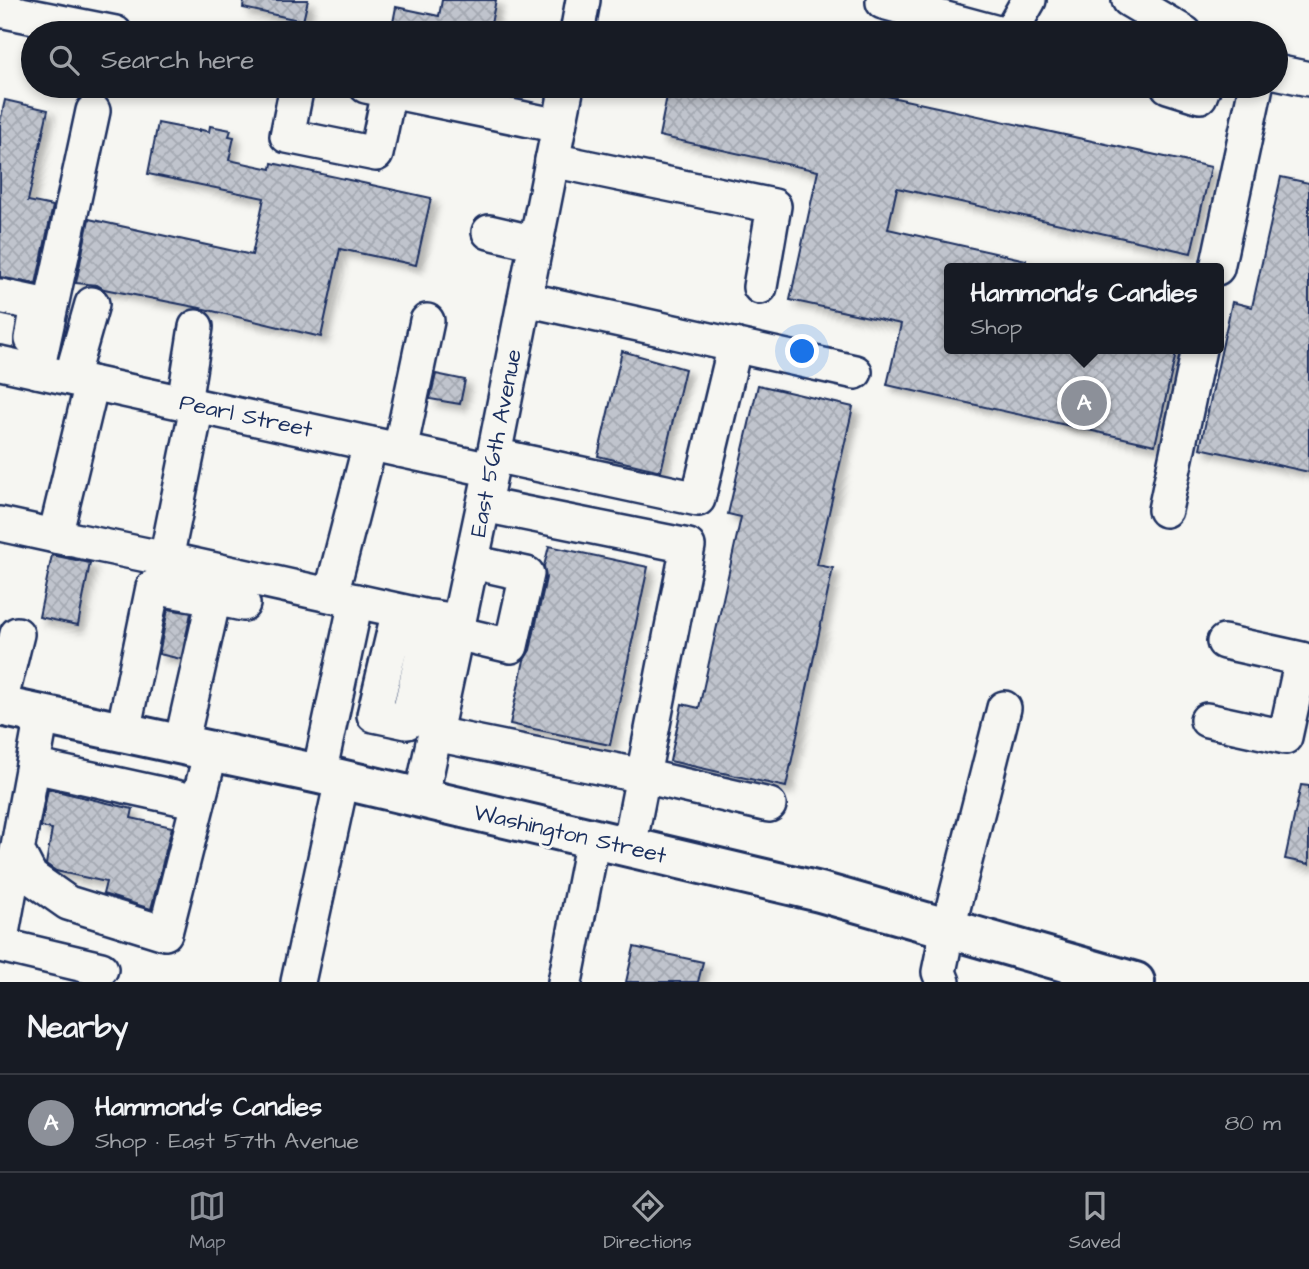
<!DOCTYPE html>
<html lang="en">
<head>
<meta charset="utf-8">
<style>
	:root { --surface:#171b24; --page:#242831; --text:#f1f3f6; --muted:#9ea1a6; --line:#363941; --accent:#8c9099 }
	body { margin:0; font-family:"Architects Daughter",sans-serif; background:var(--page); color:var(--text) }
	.you { position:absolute; left:803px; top:352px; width:24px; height:24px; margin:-18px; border:5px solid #fff; border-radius:50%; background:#1a73e8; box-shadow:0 0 0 10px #1a73e833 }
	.badge { display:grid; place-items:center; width:46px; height:46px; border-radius:50%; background:var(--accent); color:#fff; font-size:23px; font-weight:700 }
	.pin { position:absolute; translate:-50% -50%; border:4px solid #fff; box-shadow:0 2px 7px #0006 }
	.popup { position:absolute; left:944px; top:263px; width:280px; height:91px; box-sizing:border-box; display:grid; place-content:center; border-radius:7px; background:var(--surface); filter:drop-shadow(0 2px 5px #0005); font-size:23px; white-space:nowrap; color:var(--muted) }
	.popup b { font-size:26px; color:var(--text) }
	.popup::after { content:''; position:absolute; left:50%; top:100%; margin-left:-14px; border:14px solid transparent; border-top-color:var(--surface) }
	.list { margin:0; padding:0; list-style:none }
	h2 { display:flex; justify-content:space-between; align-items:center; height:91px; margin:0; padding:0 28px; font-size:30px }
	h2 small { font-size:23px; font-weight:400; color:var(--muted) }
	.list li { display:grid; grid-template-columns:46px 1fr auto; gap:21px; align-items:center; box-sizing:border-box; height:98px; padding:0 28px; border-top:2px solid var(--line) }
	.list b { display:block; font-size:26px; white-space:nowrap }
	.list p { margin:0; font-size:23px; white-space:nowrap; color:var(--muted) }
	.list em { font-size:23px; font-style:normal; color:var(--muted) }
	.icon { flex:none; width:38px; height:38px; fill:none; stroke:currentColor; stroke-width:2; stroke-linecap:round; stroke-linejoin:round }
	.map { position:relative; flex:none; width:1309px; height:982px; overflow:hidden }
	.search { position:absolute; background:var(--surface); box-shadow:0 4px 10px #0003; left:21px; right:21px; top:21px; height:77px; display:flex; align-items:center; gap:18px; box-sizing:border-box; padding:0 24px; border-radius:38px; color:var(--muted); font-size:26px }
	.sheet { height:189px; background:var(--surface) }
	nav { display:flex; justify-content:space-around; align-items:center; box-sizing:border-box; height:98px; border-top:2px solid var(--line); background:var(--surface); font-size:19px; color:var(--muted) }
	nav a { display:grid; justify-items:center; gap:4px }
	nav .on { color:var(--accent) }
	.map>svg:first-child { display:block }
	.building { fill:url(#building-cross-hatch); stroke:#1b2f5e; stroke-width:2; filter:url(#shadow) }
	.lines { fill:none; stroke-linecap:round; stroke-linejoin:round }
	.minor-casing { stroke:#1b2f5e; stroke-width:38 }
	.major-casing { stroke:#1b2f5e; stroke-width:44 }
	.minor { stroke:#f6f6f2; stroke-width:33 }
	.major { stroke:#f6f6f2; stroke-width:38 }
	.labels { text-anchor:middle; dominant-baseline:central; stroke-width:6; stroke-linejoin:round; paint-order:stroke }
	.street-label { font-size:23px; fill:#1b2f5e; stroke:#f6f6f2 }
</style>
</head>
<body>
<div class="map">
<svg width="1309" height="982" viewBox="0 0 1309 982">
	<defs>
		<pattern id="building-cross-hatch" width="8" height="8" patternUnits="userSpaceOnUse" patternTransform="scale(1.75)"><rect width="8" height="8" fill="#c0c4cd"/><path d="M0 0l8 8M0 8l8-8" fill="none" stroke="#a4a9b2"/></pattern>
		<filter id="shadow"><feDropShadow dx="6" dy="6" stdDeviation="3.5" flood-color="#0004"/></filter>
	</defs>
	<rect width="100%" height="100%" fill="#f6f6f2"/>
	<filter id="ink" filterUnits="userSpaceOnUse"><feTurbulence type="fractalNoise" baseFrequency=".0143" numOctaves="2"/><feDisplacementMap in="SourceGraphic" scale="14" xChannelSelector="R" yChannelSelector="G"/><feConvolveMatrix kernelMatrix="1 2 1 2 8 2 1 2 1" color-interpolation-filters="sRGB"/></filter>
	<g filter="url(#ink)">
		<g class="building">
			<path d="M 244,0 L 308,0 L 303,21 L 243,8 Z"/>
			<path d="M 442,0 L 496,0 L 489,33 L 391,33 L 396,7 L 439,16 Z"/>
			<path d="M 669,86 L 841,86 L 1211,167 L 1191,253 L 897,188 L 888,229 L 1026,260 L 1025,268 L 949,268 L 949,349 L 1177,349 L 1155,445 L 887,385 L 901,324 L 790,300 L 818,171 L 659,136 Z"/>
			<path d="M 5,100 L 48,110 L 28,201 L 53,206 L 36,284 L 0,277 L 0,122 Z"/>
			<path d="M 158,123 L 199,131 L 199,129 L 209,132 L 210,126 L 231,130 L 229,136 L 234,137 L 229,160 L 271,169 L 272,163 L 431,198 L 416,265 L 340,249 L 321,337 L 200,308 L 104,289 L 97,285 L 76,283 L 89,219 L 252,255 L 264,198 L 148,174 Z"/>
			<path d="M 1281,177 L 1309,183 L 1309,472 L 1200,448 L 1232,302 L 1252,307 Z"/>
			<path d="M 622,351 L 685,369 L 661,471 L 598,456 Z"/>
			<path d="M 436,374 L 465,380 L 460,404 L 430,399 Z"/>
			<path d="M 758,385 L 853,407 L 817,565 L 833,568 L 786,787 L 670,761 L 682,704 L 699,708 L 741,517 L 728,514 Z"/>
			<path d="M 549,546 L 648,567 L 610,745 L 510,724 L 524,660 L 530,650 L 546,578 L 544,566 Z"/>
			<path d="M 52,555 L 90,563 L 78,625 L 39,617 Z"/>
			<path d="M 168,609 L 191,613 L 181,659 L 159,654 Z"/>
			<path d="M 1301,785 L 1309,786 L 1309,864 L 1285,859 Z"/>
			<path d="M 48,789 L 133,809 L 131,818 L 172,827 L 151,909 L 103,894 L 106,882 L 56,871 L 46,864 L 52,829 L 41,827 Z"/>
			<path d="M 634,947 L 703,962 L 698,982 L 626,982 Z"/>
		</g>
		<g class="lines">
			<defs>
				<g id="minor">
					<path d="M 883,0 L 883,2 L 998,33"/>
					<path d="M 1129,0 L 1185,33"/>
					<path d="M 0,10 L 115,33"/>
					<path d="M 577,33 L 583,0"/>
					<path d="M 1010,33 L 1029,0"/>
					<path d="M 1276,72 L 1309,79"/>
					<path d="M 297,86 L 287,136 L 376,154 L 389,91"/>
					<path d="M 366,86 L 559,126"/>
					<path d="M 1168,86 L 1200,96 L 1204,86"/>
					<path d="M 552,160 L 774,206 L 760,287"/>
					<path d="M 489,232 L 536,243"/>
					<path d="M 1217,268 L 1256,86"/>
					<path d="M 0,296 L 38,304 L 32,339"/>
					<path d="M 525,299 L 855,372"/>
					<path d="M 0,363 L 491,470"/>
					<path d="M 37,371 L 93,111"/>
					<path d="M 71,378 L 92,304"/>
					<path d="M 92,383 L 55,536 L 166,559 L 197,406"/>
					<path d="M 184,403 L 196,327"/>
					<path d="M 400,450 L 427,321"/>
					<path d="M 494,455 L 698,499 L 735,345"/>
					<path d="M 484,505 L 688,546 L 629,847"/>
					<path d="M 1165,510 L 1199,349"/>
					<path d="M 0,524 L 55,536"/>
					<path d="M 166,559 L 424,616"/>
					<path d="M 331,595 L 370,444"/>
					<path d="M 428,630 L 396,623 L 374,715 L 407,722 L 428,630 L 431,617 L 459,621"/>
					<path d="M 456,633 L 511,646 L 527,574 L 472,562"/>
					<path d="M 0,703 L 17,634"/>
					<path d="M 1207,720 L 1285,737 L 1302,659 L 1224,642"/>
					<path d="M 123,732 L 153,587 L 214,598"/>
					<path d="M 435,734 L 643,776 L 769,805"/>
					<path d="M 181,744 L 214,598 L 243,604"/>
					<path d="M 33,766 L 198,802"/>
					<path d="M 319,774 L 356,601"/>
					<path d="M 421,799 L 491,470 L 567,86"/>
					<path d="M 17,850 L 31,877 L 68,903 L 165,933 L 211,751"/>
					<path d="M 0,944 L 42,715"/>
					<path d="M 0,945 L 101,969"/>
					<path d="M 298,982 L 342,780"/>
					<path d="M 565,982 L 593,839"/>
					<path d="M 943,982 L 939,972 L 948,928 L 1004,708"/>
				</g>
				<path id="major" d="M 0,706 L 319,774 L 820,892 L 1135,982"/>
			</defs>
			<use href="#minor" class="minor-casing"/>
			<use href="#major" class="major-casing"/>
			<use href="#minor" class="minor"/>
			<use href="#major" class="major"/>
		</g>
	</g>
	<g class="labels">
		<g class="street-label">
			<text transform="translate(246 416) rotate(12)">Pearl Street</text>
			<text transform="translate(496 443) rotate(-79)">East 56th Avenue</text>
			<text transform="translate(570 834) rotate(13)">Washington Street</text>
		</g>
	</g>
</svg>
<div class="you"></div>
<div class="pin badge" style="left:1084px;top:403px">A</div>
<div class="popup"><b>Hammond's Candies</b>Shop</div>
<div class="search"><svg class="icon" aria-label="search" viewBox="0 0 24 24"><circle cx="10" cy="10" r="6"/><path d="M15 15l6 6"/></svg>Search here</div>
</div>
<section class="sheet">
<h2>Nearby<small></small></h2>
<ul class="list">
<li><span class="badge">A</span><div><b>Hammond's Candies</b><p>Shop · East 57th Avenue</p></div><em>80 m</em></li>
</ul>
</section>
<nav>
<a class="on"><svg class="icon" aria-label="map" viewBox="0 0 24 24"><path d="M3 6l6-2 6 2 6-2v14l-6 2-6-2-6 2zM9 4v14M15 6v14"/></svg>Map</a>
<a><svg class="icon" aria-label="directions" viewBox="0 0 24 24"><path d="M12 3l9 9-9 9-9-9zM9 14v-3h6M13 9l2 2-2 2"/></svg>Directions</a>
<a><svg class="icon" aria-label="saved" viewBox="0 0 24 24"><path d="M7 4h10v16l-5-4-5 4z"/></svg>Saved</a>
</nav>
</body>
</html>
